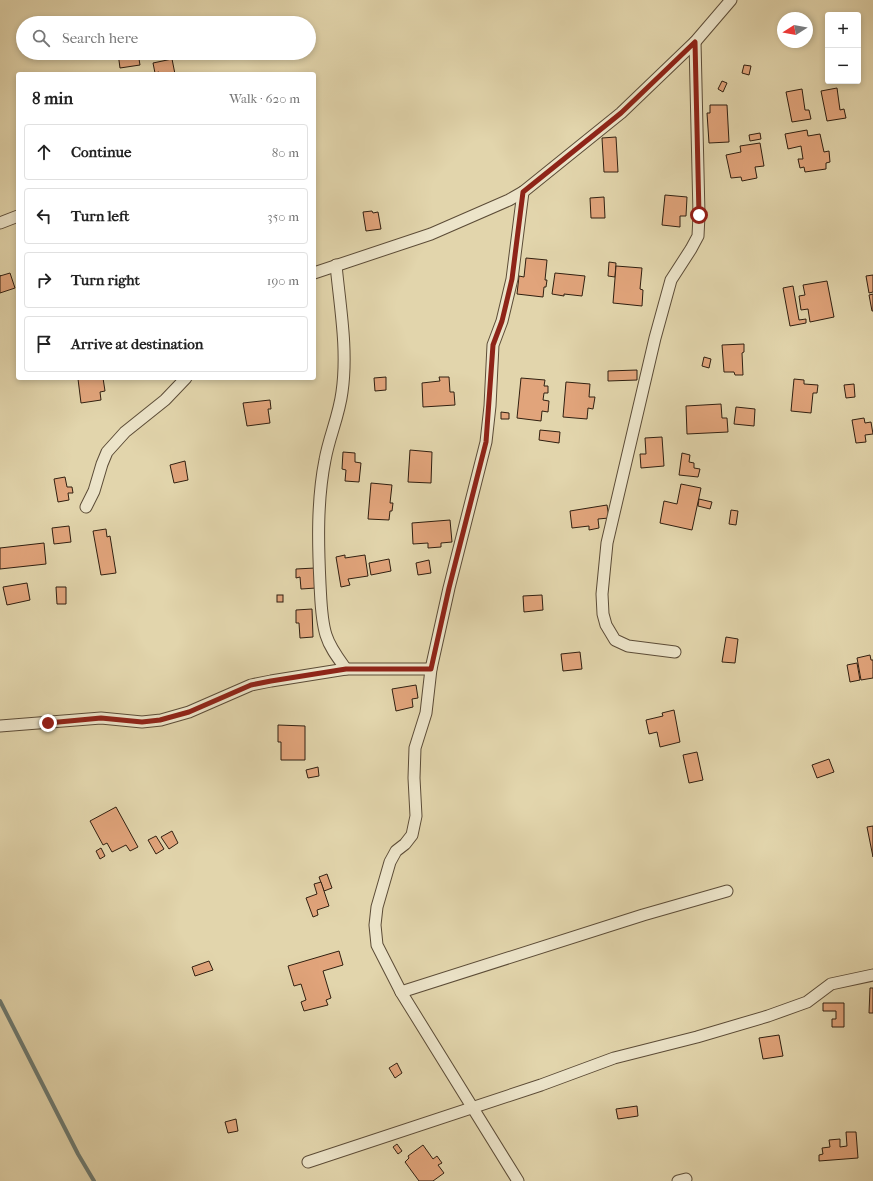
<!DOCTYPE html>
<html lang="en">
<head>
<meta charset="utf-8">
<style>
	:root { --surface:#fff; --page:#f2f2f2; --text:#222; --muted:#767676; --line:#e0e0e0 }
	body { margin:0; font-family:"IM FELL French Canon",serif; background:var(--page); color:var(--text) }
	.controls { position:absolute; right:12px; top:12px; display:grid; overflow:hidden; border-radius:4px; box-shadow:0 2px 6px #0003 }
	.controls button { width:36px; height:36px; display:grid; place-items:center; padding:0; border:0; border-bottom:1px solid var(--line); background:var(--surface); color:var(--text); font:20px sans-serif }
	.compass { position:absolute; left:777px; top:12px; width:36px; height:36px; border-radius:50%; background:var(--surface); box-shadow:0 2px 6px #0003; rotate:259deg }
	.stop { position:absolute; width:12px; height:12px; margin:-9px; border:3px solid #8f2418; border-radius:50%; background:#fff }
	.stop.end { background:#8f2418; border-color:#fff; box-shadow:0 1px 4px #0008 }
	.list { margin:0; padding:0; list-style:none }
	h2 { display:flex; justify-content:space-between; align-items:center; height:52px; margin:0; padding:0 16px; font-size:17px }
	h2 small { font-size:13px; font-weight:400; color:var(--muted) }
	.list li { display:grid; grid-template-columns:26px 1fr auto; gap:12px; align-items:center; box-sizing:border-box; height:56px; margin:0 8px 8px; padding:0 8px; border:1px solid var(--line); border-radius:4px }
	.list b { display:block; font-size:15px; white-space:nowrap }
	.list em { font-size:13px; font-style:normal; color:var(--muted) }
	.icon { flex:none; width:22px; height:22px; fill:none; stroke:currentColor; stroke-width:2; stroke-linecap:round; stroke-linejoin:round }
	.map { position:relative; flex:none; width:873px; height:1181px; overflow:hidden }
	.search { position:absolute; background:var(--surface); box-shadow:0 2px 6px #0003; left:16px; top:16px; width:300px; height:44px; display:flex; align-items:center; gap:10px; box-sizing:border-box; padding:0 14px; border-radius:22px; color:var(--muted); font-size:15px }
	.panel { position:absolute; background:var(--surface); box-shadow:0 2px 6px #0003; left:16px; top:72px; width:300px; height:308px; border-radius:4px }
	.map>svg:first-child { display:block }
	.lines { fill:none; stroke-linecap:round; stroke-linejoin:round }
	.stream { stroke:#6d7a71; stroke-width:4 }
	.building { fill:#e1a47b; stroke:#301f10 }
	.minor-casing { stroke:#5c4c37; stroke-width:13 }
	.minor { stroke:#ece4c9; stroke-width:11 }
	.route { stroke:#8f2418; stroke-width:5 }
</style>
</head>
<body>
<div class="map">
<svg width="873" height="1181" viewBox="0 0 873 1181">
	<rect width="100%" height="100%" fill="#e2d5ac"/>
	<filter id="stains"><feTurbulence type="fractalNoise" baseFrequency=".005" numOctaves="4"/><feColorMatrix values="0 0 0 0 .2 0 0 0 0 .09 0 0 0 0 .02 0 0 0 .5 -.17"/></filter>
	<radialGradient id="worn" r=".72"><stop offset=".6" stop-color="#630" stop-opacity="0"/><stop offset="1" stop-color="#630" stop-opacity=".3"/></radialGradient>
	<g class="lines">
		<path class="stream" d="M 0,1001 L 78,1154 L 94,1181"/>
	</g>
	<g class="building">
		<path d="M 118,53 L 138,53 L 140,65 L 120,68 Z"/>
		<path d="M 172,59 L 175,74 L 160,74 L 159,72 L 155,73 L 153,63 Z"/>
		<path d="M 744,65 L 751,66 L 749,75 L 742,73 Z"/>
		<path d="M 722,81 L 727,83 L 723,92 L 718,89 Z"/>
		<path d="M 837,88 L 840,110 L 844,109 L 846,118 L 827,121 L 821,91 Z"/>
		<path d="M 802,89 L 805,110 L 809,110 L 811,119 L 792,122 L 786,92 Z"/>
		<path d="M 710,105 L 727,105 L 729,142 L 709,143 L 707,113 L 710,113 Z"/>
		<path d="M 807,130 L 808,136 L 820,134 L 824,152 L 829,151 L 830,162 L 826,163 L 826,169 L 805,172 L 804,167 L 800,168 L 798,159 L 803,159 L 801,146 L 788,149 L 785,134 Z"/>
		<path d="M 760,133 L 761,139 L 750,141 L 749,135 Z"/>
		<path d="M 616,137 L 618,172 L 604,172 L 602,138 Z"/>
		<path d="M 760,143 L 764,166 L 755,167 L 757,178 L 742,181 L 741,177 L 731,178 L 726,155 L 741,152 L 740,146 Z"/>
		<path d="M 665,195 L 687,197 L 686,216 L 680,216 L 680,227 L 662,225 Z"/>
		<path d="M 604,197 L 605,218 L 591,218 L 590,198 Z"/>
		<path d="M 372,211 L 373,213 L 378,212 L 381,229 L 366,231 L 363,212 Z"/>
		<path d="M 526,258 L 547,260 L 545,280 L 547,280 L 546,287 L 544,287 L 543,297 L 517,294 L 519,276 L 524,277 Z"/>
		<path d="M 609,262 L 616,263 L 615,277 L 608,276 Z"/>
		<path d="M 616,266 L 642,268 L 640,289 L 643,290 L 642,306 L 613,303 Z"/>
		<path d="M 10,273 L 15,288 L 0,293 L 0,275 L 0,276 Z"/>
		<path d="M 555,273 L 585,276 L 582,296 L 564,294 L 564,296 L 552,294 Z"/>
		<path d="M 873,275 L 873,292 L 869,293 L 866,276 Z"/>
		<path d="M 827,281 L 834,317 L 810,322 L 808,309 L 801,310 L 799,296 L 805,295 L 803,285 Z"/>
		<path d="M 793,286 L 799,320 L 806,319 L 806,323 L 790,326 L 783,288 Z"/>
		<path d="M 873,294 L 873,311 L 872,311 L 869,295 Z"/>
		<path d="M 744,344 L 744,352 L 742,353 L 743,375 L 735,375 L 734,372 L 724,372 L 722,345 Z"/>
		<path d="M 704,357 L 711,359 L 709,368 L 702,366 Z"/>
		<path d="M 637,370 L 637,380 L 608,381 L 608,371 Z"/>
		<path d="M 386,377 L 386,390 L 375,391 L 374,378 Z"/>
		<path d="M 439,377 L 449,377 L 450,392 L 454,392 L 455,405 L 423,407 L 422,383 L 440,381 Z"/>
		<path d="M 84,378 L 103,378 L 105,391 L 100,392 L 101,400 L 81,403 L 78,379 Z"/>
		<path d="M 521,378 L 545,380 L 544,386 L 548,386 L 548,393 L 544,393 L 543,400 L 549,401 L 548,412 L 542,411 L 541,421 L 517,418 Z"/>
		<path d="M 794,379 L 804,380 L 804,384 L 818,385 L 817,393 L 813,393 L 811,413 L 791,411 Z"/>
		<path d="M 566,382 L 590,384 L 589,397 L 595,397 L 593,409 L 588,408 L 587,419 L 563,417 Z"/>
		<path d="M 854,384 L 855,397 L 846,398 L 844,385 Z"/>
		<path d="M 270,400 L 271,409 L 268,409 L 270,423 L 247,426 L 243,403 Z"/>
		<path d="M 721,404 L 722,418 L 727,418 L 728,432 L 687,434 L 686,406 Z"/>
		<path d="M 736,407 L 755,409 L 754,426 L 734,424 Z"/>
		<path d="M 501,412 L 509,413 L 509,419 L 501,419 Z"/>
		<path d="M 864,418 L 865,423 L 871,422 L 873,434 L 865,435 L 866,442 L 856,443 L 852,420 Z"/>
		<path d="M 540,430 L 560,432 L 559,443 L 539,440 Z"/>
		<path d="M 662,437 L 664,466 L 641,468 L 640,454 L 646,454 L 645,438 Z"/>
		<path d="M 410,450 L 432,452 L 431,483 L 408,482 Z"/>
		<path d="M 343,452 L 355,453 L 355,462 L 361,463 L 359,482 L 345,481 L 346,470 L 342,469 Z"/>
		<path d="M 682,453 L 690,455 L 689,462 L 694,463 L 694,468 L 700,469 L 698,477 L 679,475 Z"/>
		<path d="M 185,461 L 188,480 L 174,483 L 170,465 Z"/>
		<path d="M 65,477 L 67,487 L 72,487 L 73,493 L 68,493 L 69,500 L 58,502 L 54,479 Z"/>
		<path d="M 371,483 L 392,485 L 390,503 L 393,503 L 392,511 L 390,511 L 389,520 L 368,519 Z"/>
		<path d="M 681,484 L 701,488 L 692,530 L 660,523 L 664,501 L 677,504 Z"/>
		<path d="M 699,499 L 712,502 L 710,509 L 698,506 Z"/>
		<path d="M 607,505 L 609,518 L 598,519 L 599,528 L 589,530 L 589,526 L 572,528 L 570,511 Z"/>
		<path d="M 731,510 L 738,511 L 736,525 L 729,524 Z"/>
		<path d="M 450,520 L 452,542 L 441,543 L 441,547 L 428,548 L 428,543 L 413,544 L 412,523 Z"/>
		<path d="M 69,526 L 71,542 L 54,544 L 52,528 Z"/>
		<path d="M 106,529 L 107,537 L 110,536 L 116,573 L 101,575 L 93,531 Z"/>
		<path d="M 44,543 L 46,564 L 0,569 L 0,548 Z"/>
		<path d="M 345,555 L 345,558 L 365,555 L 368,576 L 348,579 L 350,585 L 341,587 L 336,557 Z"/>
		<path d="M 389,559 L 391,571 L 371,575 L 369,563 Z"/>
		<path d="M 429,560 L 431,573 L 418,575 L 416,563 Z"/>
		<path d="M 315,568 L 316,588 L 301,589 L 300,577 L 296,578 L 296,569 Z"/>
		<path d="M 27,583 L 30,600 L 7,605 L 3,587 Z"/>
		<path d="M 56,587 L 66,587 L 66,604 L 57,604 Z"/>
		<rect x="277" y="595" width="6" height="7"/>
		<path d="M 542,595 L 543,610 L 524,612 L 523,596 Z"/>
		<path d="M 312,609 L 313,637 L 300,638 L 299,623 L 296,623 L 296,610 Z"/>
		<path d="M 726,637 L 738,639 L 735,663 L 722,662 Z"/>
		<path d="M 580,652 L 582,669 L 563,671 L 561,654 Z"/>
		<path d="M 870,655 L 871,660 L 873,660 L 873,678 L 861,680 L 857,658 Z"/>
		<path d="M 857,663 L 860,680 L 850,682 L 847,665 Z"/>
		<path d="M 416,685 L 418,698 L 412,699 L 413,707 L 396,711 L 392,689 Z"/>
		<path d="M 674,710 L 680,742 L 660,747 L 657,732 L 649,734 L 646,720 L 663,716 L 662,713 Z"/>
		<path d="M 278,725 L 305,726 L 305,760 L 281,760 L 281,742 L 278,742 Z"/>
		<path d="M 697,752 L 703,780 L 689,783 L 683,755 Z"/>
		<path d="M 829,759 L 834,772 L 817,778 L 812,765 Z"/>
		<path d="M 318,767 L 319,776 L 308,778 L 306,770 Z"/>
		<path d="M 116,807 L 138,847 L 130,851 L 126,845 L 112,852 L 107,843 L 103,845 L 90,821 Z"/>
		<path d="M 873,826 L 873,857 L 867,827 Z"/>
		<path d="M 172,831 L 178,843 L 169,849 L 161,837 Z"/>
		<path d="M 156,836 L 164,849 L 156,854 L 148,840 Z"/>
		<path d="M 101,848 L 105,856 L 100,859 L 96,851 Z"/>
		<path d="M 327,874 L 332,888 L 324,891 L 319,877 Z"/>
		<path d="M 321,882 L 329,906 L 317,910 L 318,915 L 313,917 L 306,898 L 317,894 L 314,884 Z"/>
		<path d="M 339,951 L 343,965 L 323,971 L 331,998 L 326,1000 L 328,1005 L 304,1011 L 301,1002 L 306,1000 L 301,984 L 294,986 L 288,966 Z"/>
		<path d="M 209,961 L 213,970 L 195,976 L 192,967 Z"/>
		<path d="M 870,988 L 873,988 L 873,1013 L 869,1013 Z"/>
		<path d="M 823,1003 L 844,1003 L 844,1027 L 832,1027 L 832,1019 L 836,1019 L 836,1011 L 823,1011 Z"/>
		<path d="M 779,1035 L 783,1056 L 763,1059 L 759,1038 Z"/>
		<path d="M 397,1063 L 402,1073 L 395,1078 L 389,1068 Z"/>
		<path d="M 637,1106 L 638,1116 L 618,1119 L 616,1109 Z"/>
		<path d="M 236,1119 L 238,1131 L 228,1133 L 225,1122 Z"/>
		<path d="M 846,1132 L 856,1132 L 858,1158 L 819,1161 L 819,1155 L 823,1154 L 822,1148 L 830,1147 L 829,1140 L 840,1139 L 840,1147 L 847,1146 Z"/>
		<path d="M 397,1144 L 402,1151 L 398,1154 L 393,1147 Z"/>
		<path d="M 423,1145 L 433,1159 L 437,1156 L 442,1163 L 438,1165 L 444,1173 L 433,1181 L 419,1181 L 405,1162 L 409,1158 L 408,1156 Z"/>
	</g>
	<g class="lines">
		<defs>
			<g id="minor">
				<path d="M 0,223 L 18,216"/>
				<path d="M 336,265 C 340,307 348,350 342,392 C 339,416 329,437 325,460 C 317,500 318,543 320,584 C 321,601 321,619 326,635 C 330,648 338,658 346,669"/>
				<path d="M 314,273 L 431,234 L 509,200 L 523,192 L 621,113 L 695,42 L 731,0"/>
				<path d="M 86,507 L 94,491 L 102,464 L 107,452 L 125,432 L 165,400 L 186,378"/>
				<path d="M 675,652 L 628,646 L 615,640 L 606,625 L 603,614 L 602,594 L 607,543 L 655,338 L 671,280 L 691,249 L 698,236 L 699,215 L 695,42"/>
				<path d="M 0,726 L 101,718 L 142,722 L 161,720 L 189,712 L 251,685 L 271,681 L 346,669 L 431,669"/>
				<path d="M 401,992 L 643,915 L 727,891"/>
				<path d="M 308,1162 L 541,1085 L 614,1058 L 697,1037 L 768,1016 L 807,1002 L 831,984 L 873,975"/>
				<path d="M 518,1181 L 401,992 L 377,945 L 375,925 L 377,907 L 390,862 L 396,851 L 405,844 L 412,835 L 416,816 L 414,778 L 415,748 L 426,713 L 431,669 L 449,588 L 486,442 L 490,406 L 493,345 L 502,321 L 512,279 L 523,192"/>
				<path d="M 678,1181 L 686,1179"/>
			</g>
		</defs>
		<use href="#minor" class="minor-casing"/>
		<use href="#minor" class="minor"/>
	</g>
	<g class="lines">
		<path class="route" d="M 48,723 L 101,718 L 142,722 L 160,720 L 189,712 L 251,685 L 271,681 L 346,669 L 431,669 L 449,588 L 486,442 L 493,345 L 502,321 L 512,279 L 523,192 L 621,113 L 695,42 L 699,215"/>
	</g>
	<rect width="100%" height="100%" filter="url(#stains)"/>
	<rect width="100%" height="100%" fill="url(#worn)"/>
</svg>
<div class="controls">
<button>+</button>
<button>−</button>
</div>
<svg class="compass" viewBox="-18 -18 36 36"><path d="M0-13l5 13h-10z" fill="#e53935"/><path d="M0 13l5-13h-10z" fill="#767676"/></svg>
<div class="stop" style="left:699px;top:215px"></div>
<div class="stop end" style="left:48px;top:723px"></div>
<div class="search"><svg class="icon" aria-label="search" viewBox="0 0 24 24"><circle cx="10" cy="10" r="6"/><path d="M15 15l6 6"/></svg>Search here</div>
<section class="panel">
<h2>8 min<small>Walk · 620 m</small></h2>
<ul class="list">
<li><svg class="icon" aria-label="ahead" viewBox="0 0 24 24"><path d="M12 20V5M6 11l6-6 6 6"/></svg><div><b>Continue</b></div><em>80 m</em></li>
<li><svg class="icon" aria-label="left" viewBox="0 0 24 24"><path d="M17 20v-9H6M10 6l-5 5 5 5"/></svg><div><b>Turn left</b></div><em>350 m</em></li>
<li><svg class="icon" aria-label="right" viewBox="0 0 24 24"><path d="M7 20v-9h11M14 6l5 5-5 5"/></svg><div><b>Turn right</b></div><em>190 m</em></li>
<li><svg class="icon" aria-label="arrive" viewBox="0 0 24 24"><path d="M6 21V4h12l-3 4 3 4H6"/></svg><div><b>Arrive at destination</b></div></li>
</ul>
</section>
</div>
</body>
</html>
